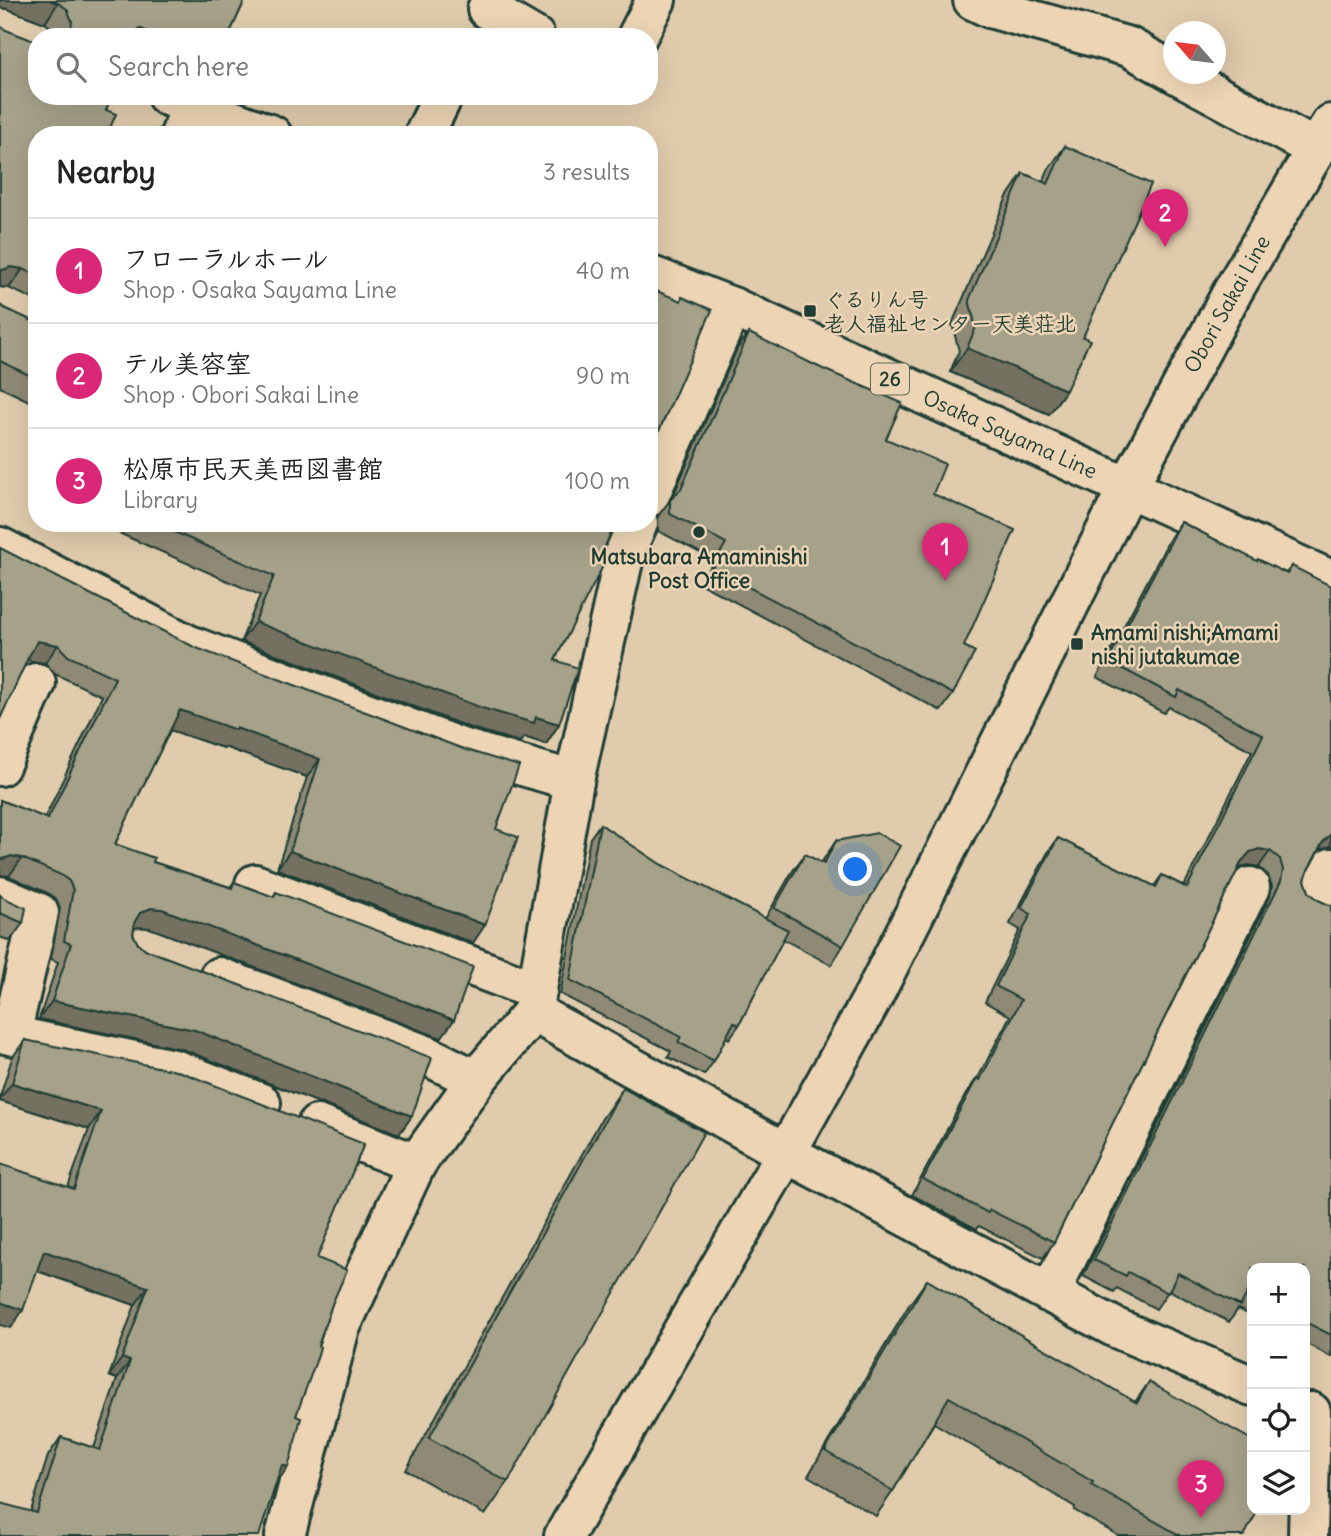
<!DOCTYPE html>
<html lang="en">
<head>
<meta charset="utf-8">
<style>
	:root { --surface:#fff; --page:#f2f2f2; --text:#222; --muted:#767676; --line:#e0e0e0; --accent:#db2777 }
	body { margin:0; font-family:Delius,"Klee One",sans-serif; background:var(--page); color:var(--text) }
	.controls { position:absolute; right:21px; bottom:21px; display:grid; overflow:hidden; border-radius:14px; box-shadow:0 7px 28px #0002 }
	.controls button { width:63px; height:63px; display:grid; place-items:center; padding:0; border:0; border-bottom:2px solid var(--line); background:var(--surface); color:var(--text); font:35px sans-serif }
	.compass { position:absolute; left:1163px; top:21px; width:63px; height:63px; border-radius:50%; background:var(--surface); box-shadow:0 7px 28px #0002; rotate:298deg }
	.you { position:absolute; left:856px; top:870px; width:24px; height:24px; margin:-18px; border:5px solid #fff; border-radius:50%; background:#1a73e8; box-shadow:0 0 0 10px #1a73e833 }
	.badge { display:grid; place-items:center; width:46px; height:46px; border-radius:50%; background:var(--accent); color:#fff; font-size:23px; font-weight:700 }
	.pin { position:absolute; translate:-50% -58px; filter:drop-shadow(0 2px 4px #0008) }
	.pin::after { content:''; position:absolute; top:37px; width:24px; height:21px; background:inherit; clip-path:polygon(0 0,100% 0,50% 100%) }
	.list { margin:0; padding:0; list-style:none }
	h2 { display:flex; justify-content:space-between; align-items:center; height:91px; margin:0; padding:0 28px; font-size:30px }
	h2 small { font-size:23px; font-weight:400; color:var(--muted) }
	.list li { display:grid; grid-template-columns:46px 1fr auto; gap:21px; align-items:center; box-sizing:border-box; height:105px; padding:0 28px; border-top:2px solid var(--line) }
	.list b { display:block; font-size:26px; white-space:nowrap }
	.list p { margin:0; font-size:23px; white-space:nowrap; color:var(--muted) }
	.list em { font-size:23px; font-style:normal; color:var(--muted) }
	.icon { flex:none; width:38px; height:38px; fill:none; stroke:currentColor; stroke-width:2; stroke-linecap:round; stroke-linejoin:round }
	.map { position:relative; flex:none; width:1331px; height:1536px; overflow:hidden }
	.search { position:absolute; background:var(--surface); box-shadow:0 7px 28px #0002; left:28px; top:28px; width:630px; height:77px; display:flex; align-items:center; gap:18px; box-sizing:border-box; padding:0 24px; border-radius:28px; color:var(--muted); font-size:26px }
	.panel { position:absolute; background:var(--surface); box-shadow:0 7px 28px #0002; left:28px; top:126px; width:630px; height:406px; border-radius:28px }
	.map>svg:first-child { display:block }
	.lines { fill:none; stroke-linecap:round; stroke-linejoin:round }
	.minor-casing { stroke:#1f3d34; stroke-width:44 }
	.major-casing { stroke:#1f3d34; stroke-width:44 }
	.minor { stroke:#ecd4b4; stroke-width:38 }
	.major { stroke:#ecd4b4; stroke-width:38 }
	.wall { fill:#8f8a76; stroke:#1f3d34; stroke-width:2 }
	.shaded-wall { fill:#747160; stroke:#1f3d34; stroke-width:2 }
	.building { fill:#a6a189; stroke:#1f3d34; stroke-width:2 }
	.poi-dot { fill:#1f3d34; stroke:#ecd4b4; stroke-width:2.5 }
	.labels { text-anchor:middle; dominant-baseline:central; stroke-width:5; stroke-linejoin:round; paint-order:stroke }
	.shield { fill:#ecd4b4; stroke:#5c6a5a; stroke-width:2 }
	.shield-label { font-size:19px; font-weight:bold; fill:#1f3d34 }
	.poi-label { font-size:21px; font-weight:bold; fill:#1f3d34; stroke:#ecd4b4; text-anchor:start }
	.street-label { font-size:21px; fill:#1f3d34; stroke:#ecd4b4 }
</style>
</head>
<body>
<div class="map">
<svg width="1331" height="1536" viewBox="0 0 1331 1536">
	<rect width="100%" height="100%" fill="#e0cbac"/>
	<filter id="ink" filterUnits="userSpaceOnUse"><feTurbulence type="fractalNoise" baseFrequency=".0143" numOctaves="2"/><feDisplacementMap in="SourceGraphic" scale="14" xChannelSelector="R" yChannelSelector="G"/><feConvolveMatrix kernelMatrix="1 2 1 2 8 2 1 2 1" color-interpolation-filters="sRGB"/></filter>
	<g filter="url(#ink)">
		<g class="lines">
			<defs>
				<g id="minor">
					<path d="M 973,0 L 990,8 L 1129,47 L 1174,72"/>
					<path d="M 487,9 L 535,37"/>
					<path d="M 637,37 L 656,0"/>
					<path d="M 1177,74 L 1316,149"/>
					<path d="M 180,135 L 192,106"/>
					<path d="M 424,135 L 443,96"/>
					<path d="M 649,497 L 732,307"/>
					<path d="M 0,547 L 189,645 L 461,748 L 574,781"/>
					<path d="M 0,766 L 36,683"/>
					<path d="M 1331,868 L 1316,896 L 1331,903"/>
					<path d="M 255,884 L 537,991"/>
					<path d="M 0,896 L 39,913 L 11,1035"/>
					<path d="M 219,977 L 426,1055 L 476,1080"/>
					<path d="M 533,1012 L 786,1153 L 1116,1328 L 1252,1386"/>
					<path d="M 0,1033 L 174,1069 L 261,1103"/>
					<path d="M 317,1125 L 416,1164 L 476,1080 L 533,1012 L 574,781 L 625,552 L 638,523"/>
					<path d="M 1050,1293 L 1250,887"/>
					<path d="M 285,1536 L 340,1328 L 416,1164"/>
					<path d="M 564,1536 L 786,1153 L 873,997 L 1128,487"/>
					<path d="M 1308,1536 L 1311,1412"/>
				</g>
				<g id="major">
					<path d="M 167,96 L 272,135"/>
					<path d="M 649,275 L 732,307 L 1331,580"/>
					<path d="M 1128,487 L 1234,289 L 1331,124"/>
				</g>
			</defs>
			<use href="#minor" class="minor-casing"/>
			<use href="#major" class="major-casing"/>
			<use href="#minor" class="minor"/>
			<use href="#major" class="major"/>
		</g>
		<g class="wall">
			<path d="M 0,0 L 245,0 L 228,37 L 57,37 L 53,29 L 45,23 L 8,9 L 0,8 Z"/>
			<path d="M 0,26 L 106,110 L 37,135 L 37,301 L 9,288 L 0,287 Z"/>
			<path d="M 1065,146 L 1083,337 L 1066,390 L 1049,414 L 950,372 L 959,351 L 952,324 L 1007,197 L 1023,173 L 1043,182 L 1048,170 Z"/>
			<path d="M 0,305 L 4,308 L 37,323 L 37,405 L 0,387 Z"/>
			<path d="M 749,333 L 886,439 L 933,494 L 964,646 L 953,694 L 941,711 L 701,584 L 714,560 L 658,531 L 658,516 L 673,496 L 737,349 Z"/>
			<path d="M 37,483 L 37,498 L 31,495 Z"/>
			<path d="M 1181,522 L 1256,561 L 1286,573 L 1292,566 L 1331,846 L 1319,850 L 1308,870 L 1305,880 L 1309,892 L 1318,900 L 1331,906 L 1331,1357 L 1305,1343 L 1305,1268 L 1252,1268 L 1252,1316 L 1238,1309 L 1229,1322 L 1169,1290 L 1156,1309 L 1117,1288 L 1114,1292 L 1083,1276 L 1270,897 L 1272,886 L 1268,875 L 1259,867 L 1248,865 L 1238,869 L 1054,1242 L 1043,1258 L 979,1226 L 977,1229 L 912,1195 L 966,1094 L 977,1078 L 978,1078 L 1010,1016 L 985,1002 L 1020,930 L 1010,924 L 1047,854 L 1058,838 L 1154,886 L 1162,875 L 1184,886 L 1252,751 L 1169,707 L 1164,713 L 1097,677 L 1170,538 Z"/>
			<path d="M 96,523 L 615,523 L 555,660 L 559,724 L 546,744 L 524,737 L 520,742 L 468,727 L 241,641 L 260,595 Z"/>
			<path d="M 0,548 L 496,829 L 473,943 L 277,869 L 307,777 L 224,747 L 223,748 L 170,730 L 115,844 L 153,862 L 230,887 L 234,882 L 273,897 L 276,892 L 441,1038 L 150,928 L 138,927 L 134,928 L 133,934 L 138,944 L 147,950 L 412,1116 L 399,1134 L 182,1049 L 39,1019 L 58,962 L 51,959 L 60,908 L 56,899 L 48,893 L 9,876 L 0,875 L 0,800 L 45,818 L 102,696 L 55,674 L 45,663 Z"/>
			<path d="M 600,824 L 660,864 L 765,919 L 792,872 L 805,854 L 821,863 L 836,841 L 843,946 L 831,965 L 783,939 L 739,1025 L 729,1039 L 726,1037 L 714,1061 L 704,1075 L 668,1057 L 671,1051 L 560,994 L 590,838 Z"/>
			<path d="M 0,895 L 23,923 L 10,941 L 0,937 Z"/>
			<path d="M 25,1040 L 317,1258 L 332,1304 L 318,1346 L 0,1536 L 31,1511 L 48,1456 L 61,1437 L 94,1448 L 117,1379 L 109,1376 L 135,1305 L 37,1271 L 11,1328 L 68,1187 L 89,1129 L 0,1101 L 0,1097 L 12,1058 Z"/>
			<path d="M 623,1088 L 508,1482 L 485,1515 L 406,1470 L 601,1120 Z"/>
			<path d="M 927,1280 L 1135,1402 L 1149,1382 L 1244,1536 L 1119,1536 L 1074,1510 L 1075,1507 L 934,1423 L 893,1491 L 876,1516 L 808,1476 L 909,1305 Z"/>
		</g>
		<g class="shaded-wall">
			<path d="M 0,0 L 50,0 L 58,3 L 45,23 L 8,9 L 0,8 Z"/>
			<path d="M 139,28 L 161,37 L 133,37 Z"/>
			<path d="M 11,267 L 23,269 L 9,288 L 0,287 L 0,272 L 2,270 Z"/>
			<path d="M 967,348 L 1066,390 L 1049,414 L 950,372 Z"/>
			<path d="M 255,622 L 536,717 L 559,724 L 546,744 L 524,737 L 520,742 L 468,727 L 241,641 Z"/>
			<path d="M 38,641 L 58,645 L 45,663 L 25,660 Z"/>
			<path d="M 180,710 L 236,728 L 320,759 L 307,777 L 224,747 L 223,748 L 167,729 Z"/>
			<path d="M 1331,834 L 1331,846 L 1319,850 L 1323,842 Z"/>
			<path d="M 1259,849 L 1270,851 L 1259,867 L 1248,865 L 1238,869 L 1242,861 L 1250,852 Z"/>
			<path d="M 290,851 L 485,925 L 473,943 L 277,869 Z"/>
			<path d="M 11,856 L 22,858 L 9,876 L 0,875 L 0,860 Z"/>
			<path d="M 151,908 L 162,909 L 454,1020 L 441,1038 L 150,928 L 138,927 L 128,932 L 140,913 Z"/>
			<path d="M 52,1001 L 195,1030 L 412,1116 L 399,1134 L 182,1049 L 39,1019 Z"/>
			<path d="M 12,1083 L 101,1111 L 89,1129 L 0,1101 L 0,1099 Z"/>
			<path d="M 44,1251 L 148,1287 L 135,1305 L 32,1269 Z"/>
			<path d="M 0,1302 L 23,1310 L 11,1328 L 0,1325 Z"/>
			<path d="M 122,1358 L 130,1361 L 117,1379 L 109,1376 Z"/>
			<path d="M 282,1465 L 288,1467 L 275,1485 Z"/>
		</g>
		<g class="building">
			<path d="M 50,0 L 245,0 L 228,37 L 161,37 L 139,28 L 135,37 L 67,37 L 71,32 L 72,21 L 67,9 L 58,3 Z"/>
			<path d="M 0,26 L 6,30 L 37,42 L 37,96 L 112,96 L 106,110 L 116,114 L 107,135 L 37,135 L 37,275 L 23,269 L 11,267 L 2,270 L 0,272 Z"/>
			<path d="M 1065,146 L 1151,184 L 1083,337 L 1090,340 L 1066,390 L 967,348 L 976,327 L 969,300 L 1023,173 L 1048,184 Z"/>
			<path d="M 649,288 L 681,301 L 682,297 L 712,310 L 649,454 Z"/>
			<path d="M 0,305 L 4,308 L 37,323 L 37,379 L 0,361 Z"/>
			<path d="M 749,333 L 823,369 L 902,403 L 886,439 L 945,464 L 933,494 L 1015,530 L 964,646 L 975,652 L 953,694 L 712,568 L 726,543 L 670,514 L 670,500 L 681,489 Z"/>
			<path d="M 1181,522 L 1257,561 L 1258,559 L 1287,574 L 1292,566 L 1331,586 L 1331,834 L 1323,842 L 1308,870 L 1305,880 L 1309,892 L 1318,900 L 1331,906 L 1331,1335 L 1305,1322 L 1305,1268 L 1252,1268 L 1252,1295 L 1248,1292 L 1240,1306 L 1178,1273 L 1168,1293 L 1128,1272 L 1126,1276 L 1094,1260 L 1281,881 L 1283,870 L 1280,859 L 1270,851 L 1259,849 L 1250,852 L 1242,861 L 1054,1242 L 990,1210 L 988,1213 L 923,1179 L 977,1078 L 980,1080 L 1021,1000 L 996,986 L 1031,914 L 1021,908 L 1058,838 L 1156,887 L 1162,875 L 1187,888 L 1263,735 L 1179,690 L 1176,697 L 1108,661 Z"/>
			<path d="M 154,523 L 615,523 L 599,561 L 604,564 L 555,660 L 578,668 L 559,724 L 536,717 L 534,723 L 482,708 L 255,622 L 274,576 Z"/>
			<path d="M 0,548 L 194,647 L 466,750 L 519,766 L 496,829 L 518,837 L 485,925 L 290,851 L 320,759 L 236,728 L 236,730 L 180,710 L 115,844 L 154,858 L 153,862 L 232,888 L 234,882 L 274,897 L 276,892 L 473,967 L 454,1020 L 162,909 L 151,908 L 140,913 L 135,921 L 133,934 L 138,944 L 147,950 L 432,1058 L 412,1116 L 195,1030 L 52,1001 L 71,944 L 64,941 L 73,890 L 69,881 L 61,875 L 22,858 L 11,856 L 0,860 L 0,800 L 48,819 L 115,678 L 68,656 L 58,645 L 38,641 L 29,656 L 0,719 Z"/>
			<path d="M 600,824 L 660,864 L 788,930 L 739,1025 L 734,1022 L 714,1061 L 678,1042 L 681,1037 L 570,980 Z"/>
			<path d="M 877,833 L 900,846 L 843,946 L 774,908 L 805,854 L 824,864 L 836,841 Z"/>
			<path d="M 0,895 L 4,898 L 26,908 L 23,923 L 0,913 Z"/>
			<path d="M 25,1040 L 181,1072 L 364,1144 L 317,1258 L 347,1270 L 332,1304 L 318,1346 L 320,1347 L 317,1358 L 296,1416 L 301,1418 L 291,1457 L 288,1467 L 282,1465 L 259,1536 L 0,1536 L 0,1503 L 37,1513 L 61,1437 L 100,1450 L 130,1361 L 122,1358 L 148,1287 L 44,1251 L 23,1310 L 0,1302 L 0,1164 L 74,1189 L 101,1111 L 12,1083 Z"/>
			<path d="M 623,1088 L 704,1132 L 508,1482 L 429,1438 Z"/>
			<path d="M 927,1280 L 1137,1403 L 1149,1382 L 1252,1440 L 1252,1510 L 1258,1510 L 1244,1536 L 1181,1536 L 1091,1485 L 1093,1482 L 949,1397 L 893,1491 L 825,1451 Z"/>
		</g>
	</g>
	<g class="poi-dot">
		<rect x="803" y="304" width="14" height="14" rx="3.5"/>
		<circle cx="699" cy="532" r="7"/>
		<rect x="1070" y="637" width="14" height="14" rx="3.5"/>
	</g>
	<g class="labels">
		<rect class="shield" x="871" y="363.5" width="38" height="31" rx="5"/>
		<g class="shield-label">
			<text x="890" y="379">26</text>
		</g>
		<g class="poi-label">
			<text x="824" y="299">ぐるりん号<tspan x="824" dy="24">老人福祉センター天美荘北</tspan></text>
			<text x="699" y="556" text-anchor="middle">Matsubara Amaminishi<tspan x="699" dy="24">Post Office</tspan></text>
			<text x="1091" y="632">Amami nishi;Amami<tspan x="1091" dy="24">nishi jutakumae</tspan></text>
		</g>
		<g class="street-label">
			<text transform="translate(1227 304) rotate(-61)">Obori Sakai Line</text>
			<text transform="translate(1010 434) rotate(24)">Osaka Sayama Line</text>
		</g>
	</g>
</svg>
<div class="controls">
<button>+</button>
<button>−</button>
<button><svg class="icon" aria-label="locate" viewBox="0 0 24 24"><circle cx="12" cy="12" r="6"/><path d="M12 2v4M12 18v4M2 12h4M18 12h4"/></svg></button>
<button><svg class="icon" aria-label="layers" viewBox="0 0 24 24"><path d="M12 4l9 5-9 5-9-5zM3 14l9 5 9-5"/></svg></button>
</div>
<svg class="compass" viewBox="-18 -18 36 36"><path d="M0-13l5 13h-10z" fill="#e53935"/><path d="M0 13l5-13h-10z" fill="#767676"/></svg>
<div class="you"></div>
<div class="pin badge" style="left:945px;top:581px">1</div>
<div class="pin badge" style="left:1165px;top:247px">2</div>
<div class="pin badge" style="left:1201px;top:1518px">3</div>
<div class="search"><svg class="icon" aria-label="search" viewBox="0 0 24 24"><circle cx="10" cy="10" r="6"/><path d="M15 15l6 6"/></svg>Search here</div>
<section class="panel">
<h2>Nearby<small>3 results</small></h2>
<ul class="list">
<li><span class="badge">1</span><div><b>フローラルホール</b><p>Shop · Osaka Sayama Line</p></div><em>40 m</em></li>
<li><span class="badge">2</span><div><b>テル美容室</b><p>Shop · Obori Sakai Line</p></div><em>90 m</em></li>
<li><span class="badge">3</span><div><b>松原市民天美西図書館</b><p>Library</p></div><em>100 m</em></li>
</ul>
</section>
</div>
</body>
</html>
